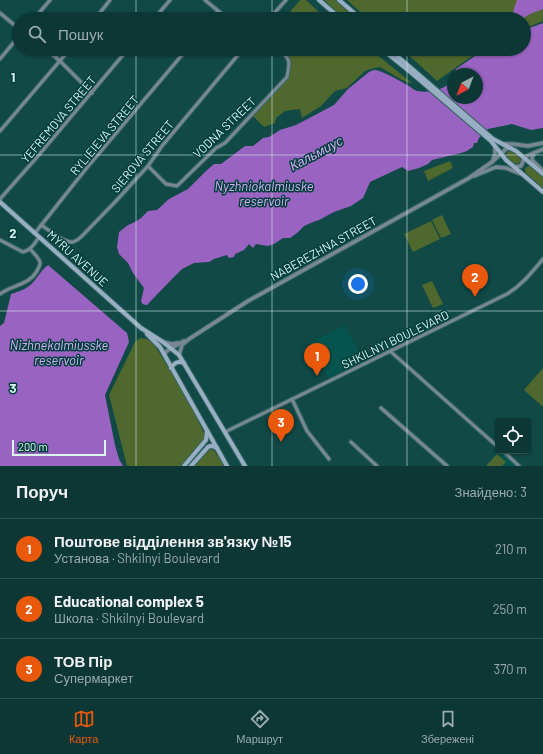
<!DOCTYPE html>
<html lang="uk">
<head>
<meta charset="utf-8">
<style>
	:root { --surface:#0c3734; --page:#1a4240; --text:#f1f3f6; --muted:#9aacac; --line:#2c514f; --accent:#ea580c }
	body { margin:0; font-family:Barlow,sans-serif; background:var(--page); color:var(--text) }
	.controls { position:absolute; right:12px; bottom:12px; display:grid; overflow:hidden; border-radius:4px; box-shadow:0 1px 3px #0004 }
	.controls button { width:36px; height:36px; display:grid; place-items:center; padding:0; border:0; border-bottom:1px solid var(--line); background:var(--surface); color:var(--text); font:20px sans-serif }
	.compass { position:absolute; left:447px; top:68px; width:36px; height:36px; border-radius:50%; background:var(--surface); box-shadow:0 1px 3px #0004; rotate:222deg }
	.scale { position:absolute; left:12px; bottom:10px; width:94px; box-sizing:border-box; padding-left:4px; border:2px solid #daf5f2; border-top:0; font-size:11px; line-height:14px; white-space:nowrap; color:#daf5f2; -webkit-text-stroke:3px #003f3b; paint-order:stroke }
	.you { position:absolute; left:358px; top:284px; width:14px; height:14px; margin:-10px; border:3px solid #fff; border-radius:50%; background:#1a73e8; box-shadow:0 0 0 6px #1a73e833 }
	.badge { display:grid; place-items:center; width:26px; height:26px; border-radius:50%; background:var(--accent); color:#fff; font-size:13px; font-weight:700 }
	.pin { position:absolute; translate:-50% -33px; filter:drop-shadow(0 1px 2px #0008) }
	.pin::after { content:''; position:absolute; top:21px; width:14px; height:12px; background:inherit; clip-path:polygon(0 0,100% 0,50% 100%) }
	.list { margin:0; padding:0; list-style:none }
	h2 { display:flex; justify-content:space-between; align-items:center; height:52px; margin:0; padding:0 16px; font-size:17px }
	h2 small { font-size:13px; font-weight:400; color:var(--muted) }
	.list li { display:grid; grid-template-columns:26px 1fr auto; gap:12px; align-items:center; box-sizing:border-box; height:60px; padding:0 16px; border-top:1px solid var(--line) }
	.list b { display:block; font-size:15px; white-space:nowrap }
	.list p { margin:0; font-size:13px; white-space:nowrap; color:var(--muted) }
	.list em { font-size:13px; font-style:normal; color:var(--muted) }
	.icon { flex:none; width:22px; height:22px; fill:none; stroke:currentColor; stroke-width:2; stroke-linecap:round; stroke-linejoin:round }
	.map { position:relative; flex:none; width:543px; height:466px; overflow:hidden }
	.search { position:absolute; background:var(--surface); box-shadow:0 1px 3px #0004; left:12px; right:12px; top:12px; height:44px; display:flex; align-items:center; gap:10px; box-sizing:border-box; padding:0 14px; border-radius:22px; color:var(--muted); font-size:15px }
	.sheet { height:232px; background:var(--surface) }
	nav { display:flex; justify-content:space-around; align-items:center; box-sizing:border-box; height:56px; border-top:1px solid var(--line); background:var(--surface); font-size:11px; color:var(--muted) }
	nav a { display:grid; justify-items:center; gap:2px }
	nav .on { color:var(--accent) }
	.map>svg:first-child { display:block }
	.built { fill:#065450 }
	.green { fill:#4e682e }
	.water { fill:#9963c1 }
	.pier { fill:#104946 }
	.lines { fill:none; stroke-linecap:round; stroke-linejoin:round }
	.minor-casing { stroke:#346865; stroke-width:5 }
	.tertiary-casing { stroke:#346865; stroke-width:5.5 }
	.secondary-casing { stroke:#346865; stroke-width:6 }
	.minor { stroke:#798794; stroke-width:3 }
	.tertiary { stroke:#798794; stroke-width:3.5 }
	.secondary { stroke:#99aec3; stroke-width:4 }
	.grid { fill:none; stroke:#daf5f2; stroke-width:1; stroke-opacity:0.55 }
	.labels { text-anchor:middle; dominant-baseline:central; stroke-width:3; stroke-linejoin:round; paint-order:stroke }
	.street-label { font-size:12px; fill:#daf5f2; stroke:#003f3b }
	.water-label { font-size:13px; font-style:italic; fill:#d7aff7; stroke:#003f3b }
	.grid-label { font-size:13px; text-anchor:middle; font-weight:bold; fill:#daf5f2; stroke:#003f3b; stroke-width:3; stroke-linejoin:round; paint-order:stroke }
</style>
</head>
<body>
<div class="map">
<svg width="543" height="466" viewBox="0 0 543 466">
	<rect width="100%" height="100%" fill="#104946"/>
	<g class="built">
		<path d="M 345,325 L 363,360 L 328,378 L 310,343 Z"/>
		<path d="M 498,451 L 500,451 L 517,466 L 485,466 Z"/>
	</g>
	<g class="green">
		<path d="M 300,0 L 306,0 L 324,17 L 323,19 L 284,19 Z"/>
		<path d="M 324,0 L 335,0 L 357,19 L 345,19 Z"/>
		<path d="M 347,0 L 543,0 L 543,21 L 524,29 L 524,19 L 368,19 Z"/>
		<path d="M 280,49 L 337,49 L 343,52 L 353,49 L 370,49 L 413,84 L 402,80 L 380,67 L 371,69 L 365,71 L 347,88 L 335,91 L 321,106 L 302,118 L 300,109 L 285,111 L 276,118 L 275,123 L 264,127 L 253,116 L 288,77 L 291,64 L 289,56 Z"/>
		<path d="M 402,49 L 482,49 L 437,81 Z"/>
		<path d="M 510,150 L 519,156 L 521,160 L 519,163 L 514,164 L 507,158 L 506,154 Z"/>
		<path d="M 450,161 L 453,168 L 428,181 L 424,171 Z"/>
		<path d="M 529,166 L 543,177 L 543,188 L 526,173 L 525,170 L 525,168 Z"/>
		<path d="M 442,215 L 451,234 L 441,238 L 432,220 Z"/>
		<path d="M 431,221 L 440,239 L 413,252 L 404,234 Z"/>
		<path d="M 432,281 L 443,304 L 433,308 L 422,285 Z"/>
		<path d="M 140,338 L 147,339 L 154,344 L 189,402 L 205,435 L 205,438 L 181,466 L 127,466 L 109,395 L 135,342 Z"/>
		<path d="M 543,368 L 543,407 L 524,390 Z"/>
		<path d="M 209,449 L 211,449 L 214,450 L 224,466 L 194,466 Z"/>
		<path d="M 497,454 L 506,462 L 502,466 L 486,466 Z"/>
	</g>
	<g class="water">
		<path d="M 517,0 L 543,0 L 543,9 L 530,14 L 522,19 L 515,19 C 511,14 515,6 517,0 Z"/>
		<path d="M 543,23 L 543,128 L 531,130 L 512,124 L 488,129 L 479,138 L 477,143 L 474,143 L 473,147 L 467,151 L 461,153 L 432,160 L 428,164 L 419,168 L 408,171 L 402,167 L 370,182 L 363,198 L 351,206 L 334,212 L 319,220 L 313,222 L 304,226 L 297,233 L 290,238 L 283,238 L 274,244 L 268,246 L 256,244 L 253,248 L 249,244 L 244,250 L 235,254 L 234,257 L 229,258 L 227,255 L 214,259 L 209,262 L 194,263 L 182,269 L 170,281 L 147,305 C 144,305 142,304 141,301 L 144,288 L 133,273 L 128,263 L 119,254 L 117,247 L 119,232 L 128,225 L 135,222 L 141,218 L 148,211 L 157,210 L 169,199 L 188,189 L 206,171 L 214,164 L 221,164 L 245,146 L 253,146 L 263,138 L 269,137 L 280,130 L 296,125 L 334,105 L 348,89 L 369,72 C 371,71 372,70 375,70 C 381,70 402,82 409,86 C 412,88 414,90 417,91 C 423,92 430,92 436,90 C 444,88 449,85 453,78 L 453,98 L 477,98 L 477,74 L 454,74 L 456,69 L 485,49 L 524,49 L 524,30 Z"/>
		<path d="M 48,265 L 127,333 L 129,342 L 105,395 L 115,445 L 119,459 L 123,466 L 0,466 L 0,326 L 4,323 L 11,294 C 17,292 24,290 29,286 C 36,281 40,271 48,265 Z"/>
	</g>
	<path class="pier" d="M 438,88 L 488,131 L 482,137 L 427,90 Z"/>
	<g class="lines">
		<defs>
			<g id="minor">
				<path d="M 205,0 L 228,19"/>
				<path d="M 0,13 L 19,29"/>
				<path d="M 34,19 L 50,0"/>
				<path d="M 95,19 L 110,0"/>
				<path d="M 154,19 L 170,0"/>
				<path d="M 212,19 L 218,11"/>
				<path d="M 269,19 L 286,0"/>
				<path d="M 46,49 L 60,61 L 92,93"/>
				<path d="M 0,59 L 19,36"/>
				<path d="M 0,131 L 70,49"/>
				<path d="M 148,166 L 166,184 L 177,186 L 216,148 L 225,143 L 287,77 C 290,61 291,60 279,49"/>
				<path d="M 0,199 L 38,156 L 128,49"/>
				<path d="M 41,225 C 49,230 63,243 73,242 C 76,241 79,239 81,237 L 115,202 L 148,166 L 162,146 L 243,49"/>
				<path d="M 35,233 L 85,170 L 187,49"/>
				<path d="M 0,240 L 23,252 C 31,250 35,243 39,237"/>
				<path d="M 0,294 C 12,285 29,285 37,271 C 38,268 41,265 40,262 C 38,257 33,252 30,249"/>
				<path d="M 390,351 L 498,447"/>
				<path d="M 292,399 L 307,431 L 329,459"/>
				<path d="M 381,408 L 447,466"/>
				<path d="M 225,432 L 507,294 C 522,285 532,272 543,259"/>
				<path d="M 351,442 L 377,466"/>
				<path d="M 503,451 L 519,466"/>
			</g>
			<g id="tertiary">
				<path d="M 503,144 L 513,144 L 528,146 L 543,143"/>
				<path d="M 534,153 L 532,158 L 532,160 L 543,171"/>
				<path d="M 493,160 L 495,154 L 495,147"/>
				<path d="M 514,167 L 521,166 L 524,159 L 527,156 L 543,149"/>
				<path d="M 474,176 L 496,167 L 506,168 L 521,174"/>
				<path d="M 163,342 L 172,344 L 178,343"/>
				<path d="M 164,354 L 168,350 L 184,341"/>
				<path d="M 179,355 L 182,345 L 189,339 L 248,301 L 469,178 L 492,162 L 506,149 L 508,148 L 511,148"/>
			</g>
			<g id="secondary">
				<path d="M 319,0 L 341,19"/>
				<path d="M 339,0 L 361,19"/>
				<path d="M 382,49 L 414,75 L 491,141 L 506,160 L 543,192"/>
				<path d="M 389,49 L 493,139 L 516,151 L 543,174"/>
				<path d="M 0,202 L 141,328 L 163,342 L 179,355 L 245,466"/>
				<path d="M 147,334 L 160,347 L 227,466"/>
				<path d="M 171,368 C 175,362 178,361 184,363"/>
				<path d="M 184,466 L 206,440 L 207,431"/>
				<path d="M 191,466 L 208,447 C 211,445 214,446 217,448"/>
			</g>
		</defs>
		<use href="#minor" class="minor-casing"/>
		<use href="#tertiary" class="tertiary-casing"/>
		<use href="#secondary" class="secondary-casing"/>
		<use href="#minor" class="minor"/>
		<use href="#tertiary" class="tertiary"/>
		<use href="#secondary" class="secondary"/>
	</g>
	<path class="grid" d="M 136,0 L 136,19M 272,0 L 272,19M 407,0 L 407,19M 136,49 L 136,466M 272,49 L 272,466M 407,49 L 407,466M 0,155 L 543,155M 0,311 L 543,311"/>
	<g class="labels">
		<g class="street-label">
			<text transform="translate(58 119) rotate(-50)">YEFREMOVA STREET</text>
			<text transform="translate(224 127) rotate(-44)">VODNA STREET</text>
			<text transform="translate(104 135) rotate(-50)">RYLIEIEVA STREET</text>
			<text transform="translate(142 156) rotate(-50)">SIEROVA STREET</text>
			<text transform="translate(323 248) rotate(-29)">NABEREZHNA STREET</text>
			<text transform="translate(78 258) rotate(42)">MYRU AVENUE</text>
			<text transform="translate(395 339) rotate(-26)">SHKILNYI BOULEVARD</text>
		</g>
		<g class="water-label">
			<text transform="translate(316 153) rotate(-28)">Кальмиус</text>
			<text x="264" y="186">Nyzhniokalmiuske<tspan x="264" dy="15">reservoir</tspan></text>
			<text x="59" y="345">Nizhnekalmiusske<tspan x="59" dy="15">reservoir</tspan></text>
		</g>
	</g>
	<g class="grid-label">
		<text x="13" y="82">1</text>
		<text x="13" y="238">2</text>
		<text x="13" y="393">3</text>
	</g>
</svg>
<div class="controls">
<button><svg class="icon" aria-label="locate" viewBox="0 0 24 24"><circle cx="12" cy="12" r="6"/><path d="M12 2v4M12 18v4M2 12h4M18 12h4"/></svg></button>
</div>
<svg class="compass" viewBox="-18 -18 36 36"><path d="M0-13l5 13h-10z" fill="#e53935"/><path d="M0 13l5-13h-10z" fill="#9aacac"/></svg>
<div class="scale">200 m</div>
<div class="you"></div>
<div class="pin badge" style="left:317px;top:376px">1</div>
<div class="pin badge" style="left:475px;top:297px">2</div>
<div class="pin badge" style="left:281px;top:442px">3</div>
<div class="search"><svg class="icon" aria-label="search" viewBox="0 0 24 24"><circle cx="10" cy="10" r="6"/><path d="M15 15l6 6"/></svg>Пошук</div>
</div>
<section class="sheet">
<h2>Поруч<small>Знайдено: 3</small></h2>
<ul class="list">
<li><span class="badge">1</span><div><b>Поштове відділення зв'язку №15</b><p>Установа · Shkilnyi Boulevard</p></div><em>210 m</em></li>
<li><span class="badge">2</span><div><b>Educational complex 5</b><p>Школа · Shkilnyi Boulevard</p></div><em>250 m</em></li>
<li><span class="badge">3</span><div><b>ТОВ Пір</b><p>Супермаркет</p></div><em>370 m</em></li>
</ul>
</section>
<nav>
<a class="on"><svg class="icon" aria-label="map" viewBox="0 0 24 24"><path d="M3 6l6-2 6 2 6-2v14l-6 2-6-2-6 2zM9 4v14M15 6v14"/></svg>Карта</a>
<a><svg class="icon" aria-label="directions" viewBox="0 0 24 24"><path d="M12 3l9 9-9 9-9-9zM9 14v-3h6M13 9l2 2-2 2"/></svg>Маршрут</a>
<a><svg class="icon" aria-label="saved" viewBox="0 0 24 24"><path d="M7 4h10v16l-5-4-5 4z"/></svg>Збережені</a>
</nav>
</body>
</html>
